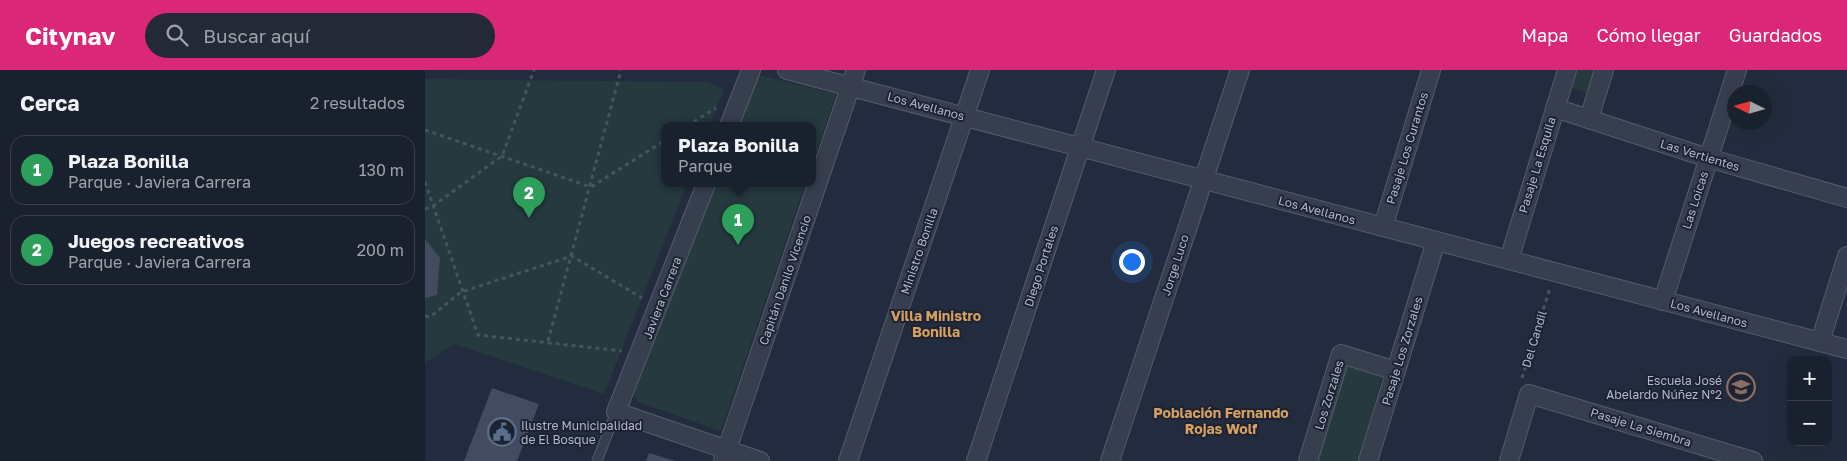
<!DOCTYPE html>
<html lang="es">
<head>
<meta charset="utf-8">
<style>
	:root { --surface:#1a212e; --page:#232936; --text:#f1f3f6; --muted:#9fa3aa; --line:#383e4a; --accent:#db2777 }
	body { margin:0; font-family:"Golos Text",sans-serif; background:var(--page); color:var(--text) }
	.controls { position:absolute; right:15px; bottom:15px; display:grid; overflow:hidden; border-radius:10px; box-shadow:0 5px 20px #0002 }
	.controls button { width:45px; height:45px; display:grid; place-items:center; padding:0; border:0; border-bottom:1px solid var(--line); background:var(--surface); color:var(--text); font:25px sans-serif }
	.compass { position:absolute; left:1302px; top:15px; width:45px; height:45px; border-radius:50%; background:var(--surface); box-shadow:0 5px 20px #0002; rotate:275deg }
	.you { position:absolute; left:706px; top:191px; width:18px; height:18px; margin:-12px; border:4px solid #fff; border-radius:50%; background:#1a73e8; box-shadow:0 0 0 8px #1a73e833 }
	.badge { display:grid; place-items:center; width:32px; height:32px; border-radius:50%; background:var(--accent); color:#fff; font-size:16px; font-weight:700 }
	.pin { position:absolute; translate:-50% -41px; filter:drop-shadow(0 1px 2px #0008) }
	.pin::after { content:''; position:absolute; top:26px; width:18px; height:15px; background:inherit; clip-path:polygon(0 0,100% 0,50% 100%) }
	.popup { position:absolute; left:236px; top:52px; width:155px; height:65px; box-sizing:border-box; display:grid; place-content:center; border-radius:10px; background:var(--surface); filter:drop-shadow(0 1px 4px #0005); font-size:16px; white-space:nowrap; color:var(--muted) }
	.popup b { font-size:19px; color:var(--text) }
	.popup::after { content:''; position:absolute; left:50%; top:100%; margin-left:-10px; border:10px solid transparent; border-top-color:var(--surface) }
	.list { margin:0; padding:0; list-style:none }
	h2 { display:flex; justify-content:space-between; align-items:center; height:65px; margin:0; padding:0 20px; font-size:21px }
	h2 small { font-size:16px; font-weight:400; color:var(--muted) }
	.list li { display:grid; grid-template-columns:32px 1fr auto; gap:15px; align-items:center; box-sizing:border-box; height:70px; margin:0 10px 10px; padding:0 10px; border:1px solid var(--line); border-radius:15px }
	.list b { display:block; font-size:19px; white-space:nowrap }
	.list p { margin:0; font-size:16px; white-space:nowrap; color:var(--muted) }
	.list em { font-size:16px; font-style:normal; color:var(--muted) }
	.icon { flex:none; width:28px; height:28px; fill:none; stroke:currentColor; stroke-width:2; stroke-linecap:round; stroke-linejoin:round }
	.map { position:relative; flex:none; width:1422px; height:391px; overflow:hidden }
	header { display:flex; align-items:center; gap:30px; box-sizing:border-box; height:70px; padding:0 25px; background:var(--accent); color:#fff }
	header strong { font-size:24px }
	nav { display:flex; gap:28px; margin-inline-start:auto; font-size:18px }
	.search { width:350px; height:45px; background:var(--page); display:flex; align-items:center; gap:12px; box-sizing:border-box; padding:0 18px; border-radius:28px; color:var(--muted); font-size:19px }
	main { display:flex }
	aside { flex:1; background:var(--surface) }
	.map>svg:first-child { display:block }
	.green { fill:#25393f }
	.building { fill:#424b60 }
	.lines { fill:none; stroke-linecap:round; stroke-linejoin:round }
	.lane-casing { stroke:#555c6c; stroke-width:11 }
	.street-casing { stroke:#555c6c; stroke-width:20 }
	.path { stroke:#43565c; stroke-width:3; stroke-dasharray:4 4; stroke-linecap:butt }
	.lane { stroke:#373e4e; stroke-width:9 }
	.street { stroke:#373e4e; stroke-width:18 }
	.labels { text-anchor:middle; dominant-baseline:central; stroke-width:4; stroke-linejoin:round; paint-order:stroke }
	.street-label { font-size:12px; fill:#b3b9c9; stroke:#1c2333 }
	.poi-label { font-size:12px; fill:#b3b9c9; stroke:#1c2333; text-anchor:end }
	.neighbourhood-label { font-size:14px; font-weight:bold; fill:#d7a060; stroke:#1c2333 }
</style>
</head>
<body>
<header>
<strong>Citynav</strong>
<div class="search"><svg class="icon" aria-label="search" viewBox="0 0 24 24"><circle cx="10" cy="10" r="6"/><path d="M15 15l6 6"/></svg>Buscar aquí</div>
<nav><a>Mapa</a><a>Cómo llegar</a><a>Guardados</a></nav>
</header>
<main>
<aside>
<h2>Cerca<small>2 resultados</small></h2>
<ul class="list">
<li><span class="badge" style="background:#2e9e5b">1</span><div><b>Plaza Bonilla</b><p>Parque · Javiera Carrera</p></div><em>130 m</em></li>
<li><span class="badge" style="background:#2e9e5b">2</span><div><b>Juegos recreativos</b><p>Parque · Javiera Carrera</p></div><em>200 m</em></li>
</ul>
</aside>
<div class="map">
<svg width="1422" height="391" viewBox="0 0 1422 391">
	<rect width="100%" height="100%" fill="#232c3e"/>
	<g class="green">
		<path d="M 1151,0 L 1184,0 L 1176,26 L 1146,18 Z"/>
		<path d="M 337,6 L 411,24 L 387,95 L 387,56 L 312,56 L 332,8 Z"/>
		<path d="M 0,9 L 282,12 L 299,19 L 284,56 L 239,56 L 239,114 L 262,114 L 179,324 L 29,274 L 0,293 Z"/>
		<path d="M 290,114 L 380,114 L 296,361 L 213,332 L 209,325 Z"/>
		<path d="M 919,295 L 957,306 L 934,391 L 893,391 Z"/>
	</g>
	<g class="building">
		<path d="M 0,169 L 15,188 L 12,225 L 0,228 Z"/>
		<path d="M 67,318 L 114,334 L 92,391 L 39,391 Z"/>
		<path d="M 224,383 L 250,391 L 221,391 Z"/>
	</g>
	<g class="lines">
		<defs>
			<path id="lane" d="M 172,391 L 191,342"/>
			<g id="street">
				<path d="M 362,0 L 1422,279"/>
				<path d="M 1130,38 L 1283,88 L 1422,128"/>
				<path d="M 1164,49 L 1179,0"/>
				<path d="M 304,56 L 326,0"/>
				<path d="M 281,114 L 191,342 L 335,391"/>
				<path d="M 958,157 L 1006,0"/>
				<path d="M 1084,190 L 1142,0"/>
				<path d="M 1238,231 L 1312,0"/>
				<path d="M 1395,272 L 1422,186"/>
				<path d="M 298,391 L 431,0"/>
				<path d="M 423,391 L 555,0"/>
				<path d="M 551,391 L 681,0"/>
				<path d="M 685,391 L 815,0"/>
				<path d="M 883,391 L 916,284 L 971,301"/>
				<path d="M 943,391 L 1011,171"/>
				<path d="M 1084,391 L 1104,324 L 1328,391"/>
			</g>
		</defs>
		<use href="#lane" class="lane-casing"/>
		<use href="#street" class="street-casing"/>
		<g class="path">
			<path d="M 262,56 L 291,38"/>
			<path d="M 0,60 L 166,117 L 239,71"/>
			<path d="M 0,112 L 53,265 L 197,281"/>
			<path d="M 0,139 L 8,136 L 77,86 L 109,0"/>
			<path d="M 0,246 L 5,247 L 36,222 L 147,186 L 217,228"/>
			<path d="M 123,271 L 196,0"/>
			<path d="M 1097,308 L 1125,218"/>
			<path d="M 156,371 L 165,374"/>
		</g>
		<use href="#lane" class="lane"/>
		<use href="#street" class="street"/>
	</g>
	<defs>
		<symbol id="school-ring" viewBox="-11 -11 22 22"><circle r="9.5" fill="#1c2333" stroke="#8d6e63" stroke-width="1.5"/><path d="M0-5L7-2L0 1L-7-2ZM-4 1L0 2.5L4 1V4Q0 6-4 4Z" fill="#8d6e63"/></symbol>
		<symbol id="civic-ring" viewBox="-11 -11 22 22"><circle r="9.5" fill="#1c2333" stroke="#5c6f8a" stroke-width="1.5"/><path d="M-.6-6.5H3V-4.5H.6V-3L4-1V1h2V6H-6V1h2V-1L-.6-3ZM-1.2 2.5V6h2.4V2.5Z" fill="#5c6f8a"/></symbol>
	</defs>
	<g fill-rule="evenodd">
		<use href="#school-ring" x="1300" y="301" width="32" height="32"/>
		<use href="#civic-ring" x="61" y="346" width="32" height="32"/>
	</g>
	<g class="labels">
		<g class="street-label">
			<text transform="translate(501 36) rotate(15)">Los Avellanos</text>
			<text transform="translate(982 78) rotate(-73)">Pasaje Los Curantos</text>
			<text transform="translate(1275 85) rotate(17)">Las Vertientes</text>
			<text transform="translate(1112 95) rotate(-73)">Pasaje La Esquila</text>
			<text transform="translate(1270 130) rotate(-72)">Las Loicas</text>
			<text transform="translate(892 140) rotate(15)">Los Avellanos</text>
			<text transform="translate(494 181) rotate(-71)">Ministro Bonilla</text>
			<text transform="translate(750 195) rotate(-72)">Jorge Luco</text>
			<text transform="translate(616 196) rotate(-72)">Diego Portales</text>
			<text transform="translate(360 210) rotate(-71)">Capitán Danilo Vicencio</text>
			<text transform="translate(237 228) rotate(-69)">Javiera Carrera</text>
			<text transform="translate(1284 243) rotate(15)">Los Avellanos</text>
			<text transform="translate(1109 269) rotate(-73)">Del Candil</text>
			<text transform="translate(977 281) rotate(-73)">Pasaje Los Zorzales</text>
			<text transform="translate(904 325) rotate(-73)">Los Zorzales</text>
			<text transform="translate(1216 357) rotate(17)">Pasaje La Siembra</text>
		</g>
		<g class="poi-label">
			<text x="1297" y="310">Escuela José<tspan x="1297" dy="14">Abelardo Núñez N°2</tspan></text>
			<text x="96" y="355" text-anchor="start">Ilustre Municipalidad<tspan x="96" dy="14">de El Bosque</tspan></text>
		</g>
		<g class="neighbourhood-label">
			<text x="511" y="245">Villa Ministro<tspan x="511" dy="16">Bonilla</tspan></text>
			<text x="796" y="342">Población Fernando<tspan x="796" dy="16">Rojas Wolf</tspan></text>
		</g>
	</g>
</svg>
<div class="controls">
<button>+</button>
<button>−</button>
</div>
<svg class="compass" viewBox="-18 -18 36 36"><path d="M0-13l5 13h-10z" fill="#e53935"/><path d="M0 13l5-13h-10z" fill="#9fa3aa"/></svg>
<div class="you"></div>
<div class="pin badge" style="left:313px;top:175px;background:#2e9e5b">1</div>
<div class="popup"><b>Plaza Bonilla</b>Parque</div>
<div class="pin badge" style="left:104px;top:148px;background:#2e9e5b">2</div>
</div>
</main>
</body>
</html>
